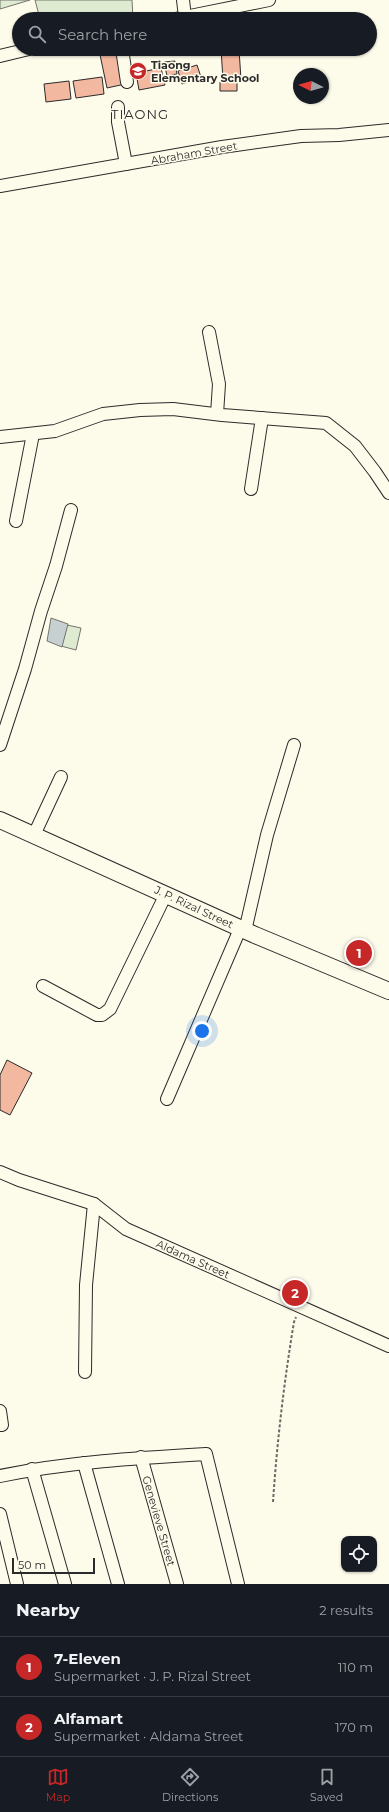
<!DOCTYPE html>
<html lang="en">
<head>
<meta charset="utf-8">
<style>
	:root { --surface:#171b24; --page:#242831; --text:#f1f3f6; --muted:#9ea1a6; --line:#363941; --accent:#c62828 }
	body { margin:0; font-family:Montserrat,sans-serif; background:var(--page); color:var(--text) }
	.controls { position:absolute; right:12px; bottom:12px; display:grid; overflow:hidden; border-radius:8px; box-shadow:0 1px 3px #0004 }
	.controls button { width:36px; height:36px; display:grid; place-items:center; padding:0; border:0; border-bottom:1px solid var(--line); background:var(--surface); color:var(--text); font:20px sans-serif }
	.compass { position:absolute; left:293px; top:68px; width:36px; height:36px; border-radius:50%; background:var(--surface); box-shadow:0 1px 3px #0004; rotate:276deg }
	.scale { position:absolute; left:12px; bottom:10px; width:83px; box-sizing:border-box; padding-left:4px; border:2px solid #2b2b2b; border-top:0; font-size:11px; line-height:14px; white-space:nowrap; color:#2b2b2b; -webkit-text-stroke:3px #fdfbea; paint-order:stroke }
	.you { position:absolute; left:202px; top:1031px; width:14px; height:14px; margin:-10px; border:3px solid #fff; border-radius:50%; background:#1a73e8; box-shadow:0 0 0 6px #1a73e833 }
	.badge { display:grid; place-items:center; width:26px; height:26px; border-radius:50%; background:var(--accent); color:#fff; font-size:13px; font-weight:700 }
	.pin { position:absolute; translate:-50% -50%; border:2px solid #fff; box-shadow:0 1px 4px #0006 }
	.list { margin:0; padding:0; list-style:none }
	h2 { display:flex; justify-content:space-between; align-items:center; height:52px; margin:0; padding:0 16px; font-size:17px }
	h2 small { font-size:13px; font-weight:400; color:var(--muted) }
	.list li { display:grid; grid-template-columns:26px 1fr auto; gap:12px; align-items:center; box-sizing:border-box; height:60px; padding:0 16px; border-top:1px solid var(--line) }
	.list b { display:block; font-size:15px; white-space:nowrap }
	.list p { margin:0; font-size:13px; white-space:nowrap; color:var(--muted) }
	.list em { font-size:13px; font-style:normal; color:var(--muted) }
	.icon { flex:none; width:22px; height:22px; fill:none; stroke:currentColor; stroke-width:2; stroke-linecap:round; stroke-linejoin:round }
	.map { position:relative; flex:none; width:389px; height:1584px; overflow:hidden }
	.search { position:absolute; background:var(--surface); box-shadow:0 1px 3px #0004; left:12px; right:12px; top:12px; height:44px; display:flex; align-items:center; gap:10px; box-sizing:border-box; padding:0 14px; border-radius:22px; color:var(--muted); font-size:15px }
	.sheet { height:172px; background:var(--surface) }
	nav { display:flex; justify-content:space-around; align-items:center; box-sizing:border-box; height:56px; border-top:1px solid var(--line); background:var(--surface); font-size:11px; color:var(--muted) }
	nav a { display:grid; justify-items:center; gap:2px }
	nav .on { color:var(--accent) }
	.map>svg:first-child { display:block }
	.green { fill:#deebd1; stroke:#74746e }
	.water { fill:#c7d0d0; stroke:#74746e }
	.building { fill:#f2b8a0; stroke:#2b2b2b }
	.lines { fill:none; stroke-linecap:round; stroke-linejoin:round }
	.minor-casing { stroke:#2b2b2b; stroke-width:14 }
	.major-casing { stroke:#2b2b2b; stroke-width:18 }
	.path { stroke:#6a6964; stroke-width:2; stroke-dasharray:3 2; stroke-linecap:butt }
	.minor { stroke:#fdfbea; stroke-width:12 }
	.major { stroke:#fdfbea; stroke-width:16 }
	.labels { text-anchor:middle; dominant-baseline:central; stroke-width:3; stroke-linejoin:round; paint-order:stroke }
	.poi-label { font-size:11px; font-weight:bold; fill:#2b2b2b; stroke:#fdfbea; text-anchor:start }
	.street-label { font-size:11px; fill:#2b2b2b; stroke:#fdfbea }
	.quarter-label { font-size:13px; letter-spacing:1px; fill:#2b2b2b; stroke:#fdfbea }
</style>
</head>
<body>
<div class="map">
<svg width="389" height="1584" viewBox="0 0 389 1584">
	<rect width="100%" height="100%" fill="#fdfbea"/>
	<g class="green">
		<path d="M 0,0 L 30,0 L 0,9 Z"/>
		<path d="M 35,0 L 132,0 L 133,19 L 40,19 Z"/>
		<path d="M 67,625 L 81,628 L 76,650 L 61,646 Z"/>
	</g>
	<path class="water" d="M 51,618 L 68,624 L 62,647 L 47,641 Z"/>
	<g class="building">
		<path d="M 228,15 L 229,19 L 204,19 Z"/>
		<path d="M 103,49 L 118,49 L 125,84 L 107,88 L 99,50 Z"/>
		<path d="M 221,49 L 239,49 L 241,80 L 223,80 Z"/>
		<path d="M 175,61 L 177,74 L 167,76 L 164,62 Z"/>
		<path d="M 197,65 L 201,77 L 182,84 L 178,71 Z"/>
		<path d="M 161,68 L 165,85 L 139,90 L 136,73 Z"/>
		<path d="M 102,77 L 104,94 L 76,98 L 73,81 Z"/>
		<path d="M 69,81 L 71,99 L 46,102 L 44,84 Z"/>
		<path d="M 237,81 L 237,91 L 220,91 L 220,82 Z"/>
		<path d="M 7,1060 L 32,1073 L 10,1115 L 0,1110 L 0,1075 Z"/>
	</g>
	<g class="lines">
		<defs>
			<g id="minor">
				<path d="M 183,0 L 185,17"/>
				<path d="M 175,19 L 269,0"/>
				<path d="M 122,49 L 127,82"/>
				<path d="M 0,56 L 29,49"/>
				<path d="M 118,107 L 118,122 L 126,164"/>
				<path d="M 0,186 L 222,147 L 301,136 L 339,135 L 389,130"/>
				<path d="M 209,332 L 219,384 L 217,414"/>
				<path d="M 0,437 L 55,431 L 103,414 L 140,410 L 173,409 L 222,415 L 326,423 L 355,446 L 375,472 L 389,493"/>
				<path d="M 251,489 L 262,418"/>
				<path d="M 16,521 L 33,434"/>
				<path d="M 0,745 L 25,669 L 41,611 L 56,566 L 71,510"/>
				<path d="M 34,835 L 61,777"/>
				<path d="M 245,931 L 267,835 L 294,745"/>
				<path d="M 43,986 L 97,1015 L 102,1015 L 110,1009 L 166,894"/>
				<path d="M 167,1099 L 240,929"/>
				<path d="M 0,1172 L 19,1180 L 94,1204 L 126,1229 L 389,1346"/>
				<path d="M 85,1372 L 86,1285 L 94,1204"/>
				<path d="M 0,1411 L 2,1425 L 0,1425"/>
				<path d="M 141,1457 L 177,1584"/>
				<path d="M 84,1463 L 118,1584"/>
				<path d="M 32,1469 L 65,1584"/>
				<path d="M 0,1476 C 68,1462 137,1458 206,1454 L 238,1584"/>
				<path d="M 0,1514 L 17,1584"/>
			</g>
			<path id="major" d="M 0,820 L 255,935 L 389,991"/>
		</defs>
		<use href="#minor" class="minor-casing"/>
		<use href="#major" class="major-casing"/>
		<path class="path" d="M 273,1502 C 277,1442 284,1382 294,1322 L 296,1317"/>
		<use href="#minor" class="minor"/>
		<use href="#major" class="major"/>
	</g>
	<defs>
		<symbol id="school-disc" viewBox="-11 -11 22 22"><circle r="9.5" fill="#c62828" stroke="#fdfbea"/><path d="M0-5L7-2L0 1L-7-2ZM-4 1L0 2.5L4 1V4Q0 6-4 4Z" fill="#fff"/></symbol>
	</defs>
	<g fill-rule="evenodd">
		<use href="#school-disc" x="128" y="61" width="20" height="20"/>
	</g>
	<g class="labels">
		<g class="poi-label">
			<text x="151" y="65">Tiaong<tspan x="151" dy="13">Elementary School</tspan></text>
		</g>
		<g class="street-label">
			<text transform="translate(194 153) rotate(-10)">Abraham Street</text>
			<text transform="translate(194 907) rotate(25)">J. P. Rizal Street</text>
			<text transform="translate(193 1259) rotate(24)">Aldama Street</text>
			<text transform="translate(159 1521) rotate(74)">Genevieve Street</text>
		</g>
		<g class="quarter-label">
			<text x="140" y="114">TIAONG</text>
		</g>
	</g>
</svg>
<div class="controls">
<button><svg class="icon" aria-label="locate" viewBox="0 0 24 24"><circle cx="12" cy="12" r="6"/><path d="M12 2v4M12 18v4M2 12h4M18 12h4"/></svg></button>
</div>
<svg class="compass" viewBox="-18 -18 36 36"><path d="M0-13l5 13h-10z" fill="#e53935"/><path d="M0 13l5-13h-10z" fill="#9ea1a6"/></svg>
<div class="scale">50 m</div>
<div class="you"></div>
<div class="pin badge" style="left:359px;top:953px">1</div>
<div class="pin badge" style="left:295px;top:1293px">2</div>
<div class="search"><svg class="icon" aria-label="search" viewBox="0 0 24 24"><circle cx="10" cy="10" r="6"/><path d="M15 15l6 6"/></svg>Search here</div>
</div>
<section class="sheet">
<h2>Nearby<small>2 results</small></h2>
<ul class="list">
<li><span class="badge">1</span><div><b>7-Eleven</b><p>Supermarket · J. P. Rizal Street</p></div><em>110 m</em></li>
<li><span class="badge">2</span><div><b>Alfamart</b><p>Supermarket · Aldama Street</p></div><em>170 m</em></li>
</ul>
</section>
<nav>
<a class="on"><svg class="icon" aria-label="map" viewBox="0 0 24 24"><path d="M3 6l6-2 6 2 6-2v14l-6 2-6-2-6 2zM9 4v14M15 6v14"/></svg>Map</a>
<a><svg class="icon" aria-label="directions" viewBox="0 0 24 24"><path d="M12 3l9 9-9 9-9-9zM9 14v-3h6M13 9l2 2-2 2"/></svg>Directions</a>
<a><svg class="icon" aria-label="saved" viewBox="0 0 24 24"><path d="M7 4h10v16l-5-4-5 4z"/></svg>Saved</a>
</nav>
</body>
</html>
